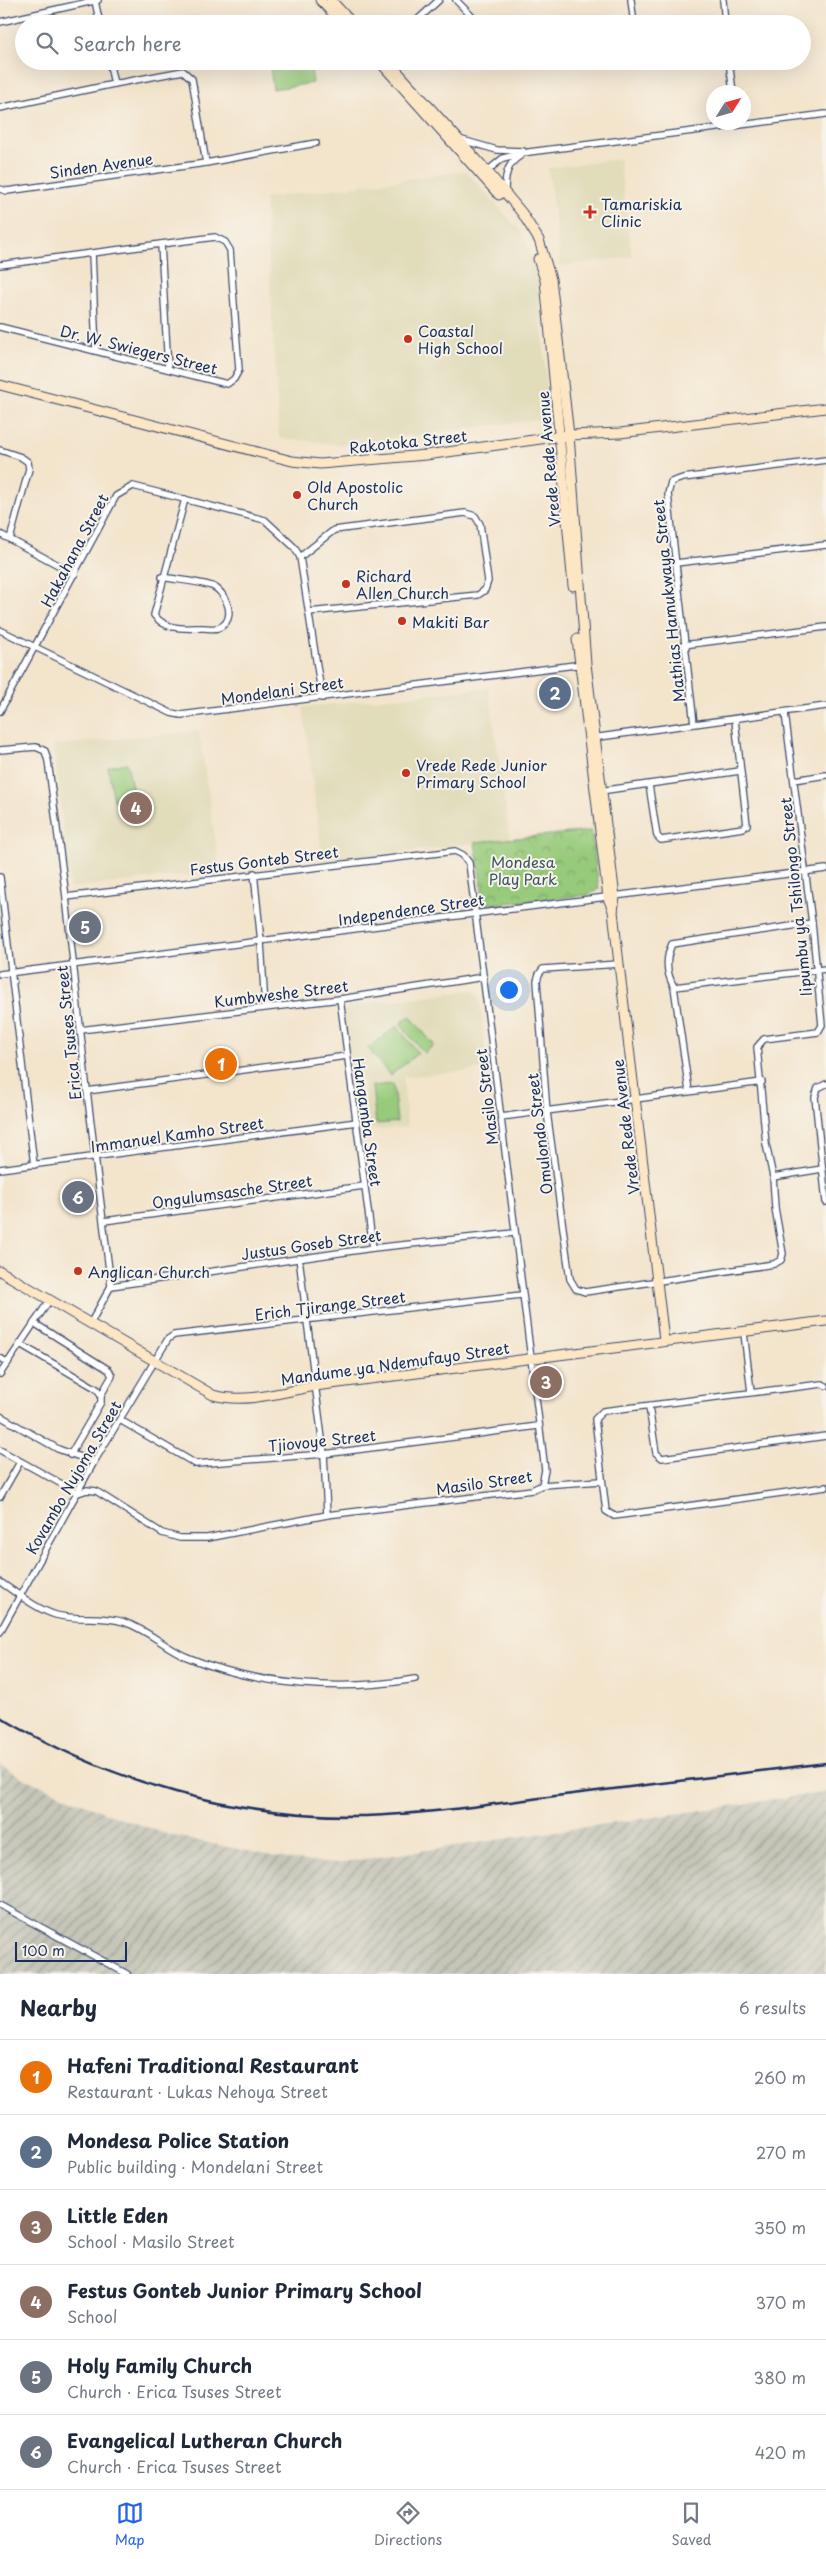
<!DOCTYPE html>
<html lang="en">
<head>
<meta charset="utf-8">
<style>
	:root { --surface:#fff; --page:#f6f6f7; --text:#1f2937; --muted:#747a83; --line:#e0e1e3; --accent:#2563eb }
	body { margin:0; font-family:"Playpen Sans",sans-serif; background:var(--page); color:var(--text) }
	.compass { position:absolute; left:706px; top:85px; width:45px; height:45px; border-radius:50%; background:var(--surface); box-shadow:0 5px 20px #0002; rotate:53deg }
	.scale { position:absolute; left:15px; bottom:12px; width:112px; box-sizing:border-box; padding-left:5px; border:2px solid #1b2f5e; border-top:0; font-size:14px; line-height:18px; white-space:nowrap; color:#1b2f5e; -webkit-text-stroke:4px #f7f3e8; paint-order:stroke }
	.you { position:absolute; left:508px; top:989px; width:18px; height:18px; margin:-12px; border:4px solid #fff; border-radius:50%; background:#1a73e8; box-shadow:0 0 0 8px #1a73e833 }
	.badge { display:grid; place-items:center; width:32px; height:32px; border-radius:50%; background:var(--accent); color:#fff; font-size:16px; font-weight:700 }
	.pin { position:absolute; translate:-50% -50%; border:2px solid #fff; box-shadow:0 1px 5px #0006 }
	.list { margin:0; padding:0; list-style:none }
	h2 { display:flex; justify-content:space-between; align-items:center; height:65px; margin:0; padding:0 20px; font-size:21px }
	h2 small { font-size:16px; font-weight:400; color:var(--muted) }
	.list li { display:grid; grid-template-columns:32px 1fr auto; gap:15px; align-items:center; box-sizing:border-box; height:75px; padding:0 20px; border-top:1px solid var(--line) }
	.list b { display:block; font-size:19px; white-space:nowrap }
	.list p { margin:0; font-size:16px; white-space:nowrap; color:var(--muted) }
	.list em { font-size:16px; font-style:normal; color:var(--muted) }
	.icon { flex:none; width:28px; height:28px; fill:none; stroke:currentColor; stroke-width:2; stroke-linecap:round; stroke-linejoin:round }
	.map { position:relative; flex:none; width:826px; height:1974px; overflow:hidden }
	.search { position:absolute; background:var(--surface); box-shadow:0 5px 20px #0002; left:15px; right:15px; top:15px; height:55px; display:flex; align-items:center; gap:12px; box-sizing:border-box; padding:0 18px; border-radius:28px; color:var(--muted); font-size:19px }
	.sheet { height:515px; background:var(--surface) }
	nav { display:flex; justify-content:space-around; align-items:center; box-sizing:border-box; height:70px; border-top:1px solid var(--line); background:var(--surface); font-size:14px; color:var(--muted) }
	nav a { display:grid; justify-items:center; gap:2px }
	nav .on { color:var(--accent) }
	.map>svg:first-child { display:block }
	.built { fill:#e1dcba }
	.industrial { fill:url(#industrial-furrows) }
	.grass { fill:#97ca7a; stroke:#597c6c }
	.park { fill:url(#park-crowns); stroke:#597c6c }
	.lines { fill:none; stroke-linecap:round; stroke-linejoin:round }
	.street-casing { stroke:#3b4a6e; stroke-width:8 }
	.secondary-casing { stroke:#3b4a6e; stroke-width:11 }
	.street { stroke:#fff; stroke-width:5.5 }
	.secondary { stroke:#fce6c4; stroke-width:9 }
	.rail { stroke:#1b2f5e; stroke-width:2.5 }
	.poi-dot { fill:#c8321e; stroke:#f7f3e8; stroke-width:2 }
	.labels { text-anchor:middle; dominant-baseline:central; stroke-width:4; stroke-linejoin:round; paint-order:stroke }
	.street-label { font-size:15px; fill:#1b2f5e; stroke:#f7f3e8 }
	.poi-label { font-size:15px; fill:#1b2f5e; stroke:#f7f3e8; text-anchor:start }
	.park-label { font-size:15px; fill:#3a5665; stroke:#f7f3e8 }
</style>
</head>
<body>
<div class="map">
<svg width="826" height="1974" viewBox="0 0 826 1974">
	<defs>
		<pattern id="industrial-furrows" width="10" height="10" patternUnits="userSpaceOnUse" patternTransform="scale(1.25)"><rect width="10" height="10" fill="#c5c5b8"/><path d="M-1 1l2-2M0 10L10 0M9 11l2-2" fill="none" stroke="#9fa099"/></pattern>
		<pattern id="park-crowns" width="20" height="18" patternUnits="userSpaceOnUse" patternTransform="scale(1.25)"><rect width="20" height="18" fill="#97ca7a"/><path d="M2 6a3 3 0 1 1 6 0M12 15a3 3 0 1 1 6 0" fill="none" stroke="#7aa467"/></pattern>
	</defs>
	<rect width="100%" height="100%" fill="#f7f3e8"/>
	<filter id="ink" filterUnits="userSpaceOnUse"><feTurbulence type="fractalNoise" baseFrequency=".02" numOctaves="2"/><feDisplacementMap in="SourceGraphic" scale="10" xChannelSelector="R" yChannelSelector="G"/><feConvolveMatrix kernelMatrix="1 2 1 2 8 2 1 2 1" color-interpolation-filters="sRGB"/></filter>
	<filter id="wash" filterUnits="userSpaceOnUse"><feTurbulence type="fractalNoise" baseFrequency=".0096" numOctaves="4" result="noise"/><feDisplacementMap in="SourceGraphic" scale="20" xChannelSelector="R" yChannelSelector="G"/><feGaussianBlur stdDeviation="1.12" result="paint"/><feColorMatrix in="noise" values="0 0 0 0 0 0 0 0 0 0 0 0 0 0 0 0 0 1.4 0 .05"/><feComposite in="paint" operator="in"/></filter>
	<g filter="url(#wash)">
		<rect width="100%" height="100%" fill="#f3e4cc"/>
		<g class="built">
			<path d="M 619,159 L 632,257 L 561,266 L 548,168 Z"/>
			<path d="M 466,171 L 521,232 L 538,271 L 548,406 L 540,419 L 343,445 L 279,438 L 265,198 Z"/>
			<path d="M 489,688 L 510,839 L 323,862 L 303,707 Z"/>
			<path d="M 199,731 L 220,871 L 70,888 L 54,745 Z"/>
			<path d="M 473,990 L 479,996 L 488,1069 L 403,1077 L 407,1127 L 368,1130 L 364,1080 L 353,1081 L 344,1012 L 350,1006 Z"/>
			<path d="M 553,1369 L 557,1392 L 539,1394 L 537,1372 Z"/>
		</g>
		<path class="industrial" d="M 0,1764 L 23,1778 L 101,1811 L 169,1835 L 292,1860 L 338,1863 L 826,1792 L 826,1974 L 0,1974 Z"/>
		<g class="grass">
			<path d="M 269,61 L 310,61 L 313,83 L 273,89 Z"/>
			<path d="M 127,763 L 134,798 L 114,801 L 108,767 Z"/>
			<path d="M 410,1016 L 434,1045 L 424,1053 L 400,1024 Z"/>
			<path d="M 397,1026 L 418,1053 L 390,1076 L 368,1048 Z"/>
			<path d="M 393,1084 L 397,1122 L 376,1124 L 372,1086 Z"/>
		</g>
		<path class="park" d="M 591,831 L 599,889 L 588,895 L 495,904 L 484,903 L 475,842 Z"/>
	</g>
	<g filter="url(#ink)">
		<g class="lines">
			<defs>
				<g id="street">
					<path d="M 456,0 L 479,24"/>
					<path d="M 631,0 L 634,24"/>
					<path d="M 723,0 L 725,24"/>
					<path d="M 95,1 L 100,24"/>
					<path d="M 0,22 L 98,0"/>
					<path d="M 413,24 L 439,0"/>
					<path d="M 729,61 L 733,92"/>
					<path d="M 114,84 L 183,71 L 192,79 L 206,163"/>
					<path d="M 0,108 L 114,84 L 109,61"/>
					<path d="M 462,140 L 497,150 L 523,151"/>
					<path d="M 486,172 L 503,158 L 529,152 L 826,114"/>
					<path d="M 0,189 L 7,191 L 206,163 L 316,143"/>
					<path d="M 505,193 C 505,178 506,164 520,156"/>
					<path d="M 161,244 L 168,369"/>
					<path d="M 92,253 L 96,351"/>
					<path d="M 0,265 L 215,237 L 225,242 L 230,250 L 239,370 L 234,379 L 227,384 L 0,327"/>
					<path d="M 0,450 L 21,457 L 28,462 L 29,469 L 10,539"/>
					<path d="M 0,534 L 75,574"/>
					<path d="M 300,557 L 334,530 L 465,513 L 475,516 L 480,524 L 488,581 L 485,590 L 478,595 L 309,612"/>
					<path d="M 676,563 L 826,545"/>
					<path d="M 162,577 C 178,580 196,581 212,586 C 227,592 238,621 218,628 C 214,629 207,628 203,628 C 184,628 166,631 154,615 L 185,499"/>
					<path d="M 0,630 L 171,713 L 181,715 L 583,664"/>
					<path d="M 683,645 L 826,627"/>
					<path d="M 0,711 L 116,496 L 133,486 L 265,520 L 294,547 L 300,557 L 322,698"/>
					<path d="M 694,724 L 668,494 L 671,482 L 683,478 L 826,460"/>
					<path d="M 592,738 L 826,706"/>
					<path d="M 0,750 L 36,747 L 45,751 L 48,761 L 66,897 L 87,1091 L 111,1286 L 90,1324"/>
					<path d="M 794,780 L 826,775"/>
					<path d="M 649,785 L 657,836 L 661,840 L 743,828 L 747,825 L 735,720"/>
					<path d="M 600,791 L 740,771"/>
					<path d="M 254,873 L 261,942 L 265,1007"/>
					<path d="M 0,877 L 34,1165"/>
					<path d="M 619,964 L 543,969 L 539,974 L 537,981 L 547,1112 L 570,1279 L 576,1289 L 585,1292 L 774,1264 L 781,1260 L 783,1254 L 775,1208 L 773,1177 L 766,1144 L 757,1047 L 764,1039 L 818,1032 L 822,1025 L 812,923 L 785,713"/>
					<path d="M 0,974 L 826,869"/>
					<path d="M 674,987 L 826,969"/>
					<path d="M 340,999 L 373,1248"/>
					<path d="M 80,1030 L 340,999 L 484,977"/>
					<path d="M 826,1084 L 818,1088 L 815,1097 L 826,1202"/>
					<path d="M 87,1091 L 347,1056"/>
					<path d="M 689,1091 L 674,987 C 666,973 665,959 672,944 L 812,923"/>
					<path d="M 501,1117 L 762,1082"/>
					<path d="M 0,1169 L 357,1122"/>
					<path d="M 773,1177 L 822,1169"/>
					<path d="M 104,1221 L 364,1186"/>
					<path d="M 299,1258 L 324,1454 L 327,1515"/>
					<path d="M 111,1286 L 373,1248 L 514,1233"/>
					<path d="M 34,1323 L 109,1370 L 112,1376 L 101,1395"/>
					<path d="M 744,1333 L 751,1392"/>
					<path d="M 20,1344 L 97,1389 L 101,1395 L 101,1402 L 70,1455"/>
					<path d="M 0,1358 L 8,1363"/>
					<path d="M 0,1374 L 49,1301"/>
					<path d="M 826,1386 L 822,1384 L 603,1411 L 595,1419 L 606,1511 L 614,1516 L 826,1487"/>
					<path d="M 649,1407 L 656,1453 L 662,1458 L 826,1436"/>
					<path d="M 0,1416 L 58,1449 L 94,1462"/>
					<path d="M 120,1420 L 196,1464 L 324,1454 L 538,1426"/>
					<path d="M 0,1450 L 78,1493 L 87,1490 L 96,1491 L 162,1533 L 180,1538 L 207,1538 L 327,1515 L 532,1490 L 542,1485 L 545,1470 L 469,863 L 463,855 L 455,851 L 66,897"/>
					<path d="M 542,1485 L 601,1481"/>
					<path d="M 0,1497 L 20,1462"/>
					<path d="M 0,1582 C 17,1593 36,1609 56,1615 C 78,1621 101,1615 124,1622 C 150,1631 164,1647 187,1657 C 257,1686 341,1692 415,1679"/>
					<path d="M 0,1632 L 94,1462 L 168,1339 L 174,1335 L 521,1295"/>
					<path d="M 0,1905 L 127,1974"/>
				</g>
				<g id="secondary">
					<path d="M 320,0 L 343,24"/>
					<path d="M 331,0 L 353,24"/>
					<path d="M 379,61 L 499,195"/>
					<path d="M 388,61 L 487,171 L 522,213 L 539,240 L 551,279 L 569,435 L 586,664 L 615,897 L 613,911 L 619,964 L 664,1340"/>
					<path d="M 538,259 L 545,280 L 573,586"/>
					<path d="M 0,385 L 292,461 L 320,464 L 426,455 L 569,435 L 620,433 L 826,408"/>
					<path d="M 577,639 L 608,898 L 613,910"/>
					<path d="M 0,1271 L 213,1395 C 245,1404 283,1392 315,1386 L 826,1321"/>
				</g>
			</defs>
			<use href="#street" class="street-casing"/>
			<use href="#secondary" class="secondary-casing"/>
			<use href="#street" class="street"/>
			<use href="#secondary" class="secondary"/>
			<path class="rail" d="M 0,1717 C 111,1783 236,1818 365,1816 C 431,1814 498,1803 564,1795 C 651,1784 739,1774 826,1763"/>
		</g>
	</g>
	<g class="poi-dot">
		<path d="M587.5 204.5h5v5h5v5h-5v5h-5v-5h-5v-5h5z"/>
		<circle cx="408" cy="339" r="5"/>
		<circle cx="297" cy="495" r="5"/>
		<circle cx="346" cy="584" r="5"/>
		<circle cx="402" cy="621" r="5"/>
		<circle cx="406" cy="773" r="5"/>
		<circle cx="78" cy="1271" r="5"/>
	</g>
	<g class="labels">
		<g class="street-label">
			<text transform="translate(101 165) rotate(-8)">Sinden Avenue</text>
			<text transform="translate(139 349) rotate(14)">Dr. W. Swiegers Street</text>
			<text transform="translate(408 441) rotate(-6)">Rakotoka Street</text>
			<text transform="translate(548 459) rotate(-95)">Vrede Rede Avenue</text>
			<text transform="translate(74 550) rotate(-62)">Hakahana Street</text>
			<text transform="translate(668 601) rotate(-96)">Mathias Hamukwaya Street</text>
			<text transform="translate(282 690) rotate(-8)">Mondelani Street</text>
			<text transform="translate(264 860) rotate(-7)">Festus Gonteb Street</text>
			<text transform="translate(795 897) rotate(-96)">Iipumbu ya Tshilongo Street</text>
			<text transform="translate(411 909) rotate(-8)">Independence Street</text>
			<text transform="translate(281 993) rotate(-7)">Kumbweshe Street</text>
			<text transform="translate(68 1033) rotate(-96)">Erica Tsuses Street</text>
			<text transform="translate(486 1097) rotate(-97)">Masilo Street</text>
			<text transform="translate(368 1122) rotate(82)">Hangamba Street</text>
			<text transform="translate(625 1127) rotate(-97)">Vrede Rede Avenue</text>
			<text transform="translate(177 1134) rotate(-8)">Immanuel Kamho Street</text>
			<text transform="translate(539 1134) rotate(-97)">Omulondo Street</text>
			<text transform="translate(232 1191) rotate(-8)">Ongulumsasche Street</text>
			<text transform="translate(311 1244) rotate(-8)">Justus Goseb Street</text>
			<text transform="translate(330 1305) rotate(-7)">Erich Tjirange Street</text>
			<text transform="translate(395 1363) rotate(-8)">Mandume ya Ndemufayo Street</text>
			<text transform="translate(322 1440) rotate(-6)">Tjiovoye Street</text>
			<text transform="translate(73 1477) rotate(-60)">Kovambo Nujoma Street</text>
			<text transform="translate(484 1482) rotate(-8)">Masilo Street</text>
		</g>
		<g class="poi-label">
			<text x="601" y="203">Tamariskia<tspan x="601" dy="17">Clinic</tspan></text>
			<text x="418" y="330">Coastal<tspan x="418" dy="17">High School</tspan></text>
			<text x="307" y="486">Old Apostolic<tspan x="307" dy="17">Church</tspan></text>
			<text x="356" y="575">Richard<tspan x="356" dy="17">Allen Church</tspan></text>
			<text x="412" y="621">Makiti Bar</text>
			<text x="416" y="764">Vrede Rede Junior<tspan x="416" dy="17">Primary School</tspan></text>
			<text x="88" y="1271">Anglican Church</text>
		</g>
		<g class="park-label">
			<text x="523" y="861">Mondesa<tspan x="523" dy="17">Play Park</tspan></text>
		</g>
	</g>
</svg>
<svg class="compass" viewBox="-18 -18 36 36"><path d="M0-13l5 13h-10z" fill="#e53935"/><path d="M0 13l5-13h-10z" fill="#747a83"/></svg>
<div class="scale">100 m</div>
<div class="you"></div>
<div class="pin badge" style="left:221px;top:1064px;background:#e8710a">1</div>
<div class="pin badge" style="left:555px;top:693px;background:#5c6f8a">2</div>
<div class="pin badge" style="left:546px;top:1382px;background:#8d6e63">3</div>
<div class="pin badge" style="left:136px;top:808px;background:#8d6e63">4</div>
<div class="pin badge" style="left:85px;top:927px;background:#6b7280">5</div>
<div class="pin badge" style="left:78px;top:1197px;background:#6b7280">6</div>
<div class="search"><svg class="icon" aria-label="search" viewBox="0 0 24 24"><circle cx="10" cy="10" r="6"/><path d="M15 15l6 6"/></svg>Search here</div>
</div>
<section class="sheet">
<h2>Nearby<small>6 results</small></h2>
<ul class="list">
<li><span class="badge" style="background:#e8710a">1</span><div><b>Hafeni Traditional Restaurant</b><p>Restaurant · Lukas Nehoya Street</p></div><em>260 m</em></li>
<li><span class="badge" style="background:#5c6f8a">2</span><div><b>Mondesa Police Station</b><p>Public building · Mondelani Street</p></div><em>270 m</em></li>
<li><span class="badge" style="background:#8d6e63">3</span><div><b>Little Eden</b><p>School · Masilo Street</p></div><em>350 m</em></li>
<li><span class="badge" style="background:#8d6e63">4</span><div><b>Festus Gonteb Junior Primary School</b><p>School</p></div><em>370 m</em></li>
<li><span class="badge" style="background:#6b7280">5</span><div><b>Holy Family Church</b><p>Church · Erica Tsuses Street</p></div><em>380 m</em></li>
<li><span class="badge" style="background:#6b7280">6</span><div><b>Evangelical Lutheran Church</b><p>Church · Erica Tsuses Street</p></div><em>420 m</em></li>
</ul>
</section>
<nav>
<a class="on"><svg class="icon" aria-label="map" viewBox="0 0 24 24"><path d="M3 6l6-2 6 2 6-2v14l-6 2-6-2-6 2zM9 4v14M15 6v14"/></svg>Map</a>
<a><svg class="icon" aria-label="directions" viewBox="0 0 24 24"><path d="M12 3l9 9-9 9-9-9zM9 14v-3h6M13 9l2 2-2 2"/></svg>Directions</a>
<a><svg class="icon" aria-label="saved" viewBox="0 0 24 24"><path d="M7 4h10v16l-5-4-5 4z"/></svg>Saved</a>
</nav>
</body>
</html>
